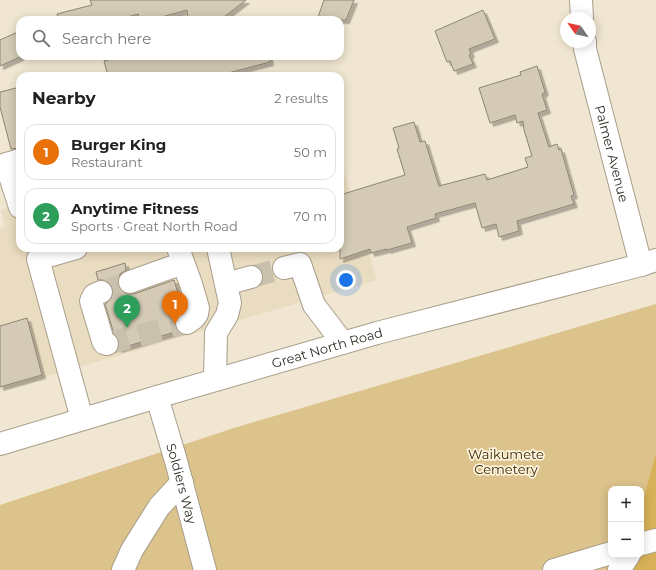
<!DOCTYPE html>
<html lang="en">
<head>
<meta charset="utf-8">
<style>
	:root { --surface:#fff; --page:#f2f2f2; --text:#222; --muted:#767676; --line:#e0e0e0; --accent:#335aca }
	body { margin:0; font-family:Montserrat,sans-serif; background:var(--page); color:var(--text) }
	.controls { position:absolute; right:12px; bottom:12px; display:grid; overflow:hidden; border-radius:8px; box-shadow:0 2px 10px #0003 }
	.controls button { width:36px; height:36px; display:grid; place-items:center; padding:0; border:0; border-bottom:1px solid var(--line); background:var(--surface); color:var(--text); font:20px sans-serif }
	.compass { position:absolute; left:560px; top:12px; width:36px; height:36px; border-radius:50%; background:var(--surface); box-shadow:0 2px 10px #0003; rotate:304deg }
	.you { position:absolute; left:346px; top:280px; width:14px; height:14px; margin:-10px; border:3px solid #fff; border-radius:50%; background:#1a73e8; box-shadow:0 0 0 6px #1a73e833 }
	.badge { display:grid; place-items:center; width:26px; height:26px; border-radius:50%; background:var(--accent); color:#fff; font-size:13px; font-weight:700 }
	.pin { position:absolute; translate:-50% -33px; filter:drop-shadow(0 1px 2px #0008) }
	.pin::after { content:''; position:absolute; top:21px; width:14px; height:12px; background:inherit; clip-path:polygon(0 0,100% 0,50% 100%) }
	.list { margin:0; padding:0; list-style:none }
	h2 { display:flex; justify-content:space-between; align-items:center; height:52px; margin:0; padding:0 16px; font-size:17px }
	h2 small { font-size:13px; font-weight:400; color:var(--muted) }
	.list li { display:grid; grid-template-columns:26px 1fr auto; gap:12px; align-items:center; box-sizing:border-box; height:56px; margin:0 8px 8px; padding:0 8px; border:1px solid var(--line); border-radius:12px }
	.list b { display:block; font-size:15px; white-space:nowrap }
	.list p { margin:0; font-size:13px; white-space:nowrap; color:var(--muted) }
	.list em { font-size:13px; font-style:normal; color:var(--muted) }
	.icon { flex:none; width:22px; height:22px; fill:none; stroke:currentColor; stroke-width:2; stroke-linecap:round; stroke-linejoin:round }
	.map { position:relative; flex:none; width:656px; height:570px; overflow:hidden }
	.search { position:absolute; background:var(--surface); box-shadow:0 2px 10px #0003; left:16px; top:16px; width:328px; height:44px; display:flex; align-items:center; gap:10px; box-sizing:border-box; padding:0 14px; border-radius:12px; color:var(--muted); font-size:15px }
	.panel { position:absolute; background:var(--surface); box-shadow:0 2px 10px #0003; left:16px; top:72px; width:328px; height:180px; border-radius:12px }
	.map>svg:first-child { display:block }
	.built { fill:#eadcc0 }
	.green { fill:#dcc28b; fill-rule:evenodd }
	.forest { fill:#d8b058 }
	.building { fill:#d4cab5; stroke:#8e8572; filter:url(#shadow) }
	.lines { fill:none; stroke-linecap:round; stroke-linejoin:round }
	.minor-tunnel { stroke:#c9c1ae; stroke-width:22; stroke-dasharray:22 11; stroke-linecap:butt }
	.minor-casing { stroke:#a89e8a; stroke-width:24 }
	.major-casing { stroke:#a89e8a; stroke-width:24 }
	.minor { stroke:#fff; stroke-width:22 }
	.major { stroke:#fff; stroke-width:22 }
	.labels { text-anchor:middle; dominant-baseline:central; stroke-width:3.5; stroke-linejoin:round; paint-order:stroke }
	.street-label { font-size:13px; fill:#2f2b23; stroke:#fef4de }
	.park-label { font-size:13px; fill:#382800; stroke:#fef4de }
</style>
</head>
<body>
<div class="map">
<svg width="656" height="570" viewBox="0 0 656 570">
	<defs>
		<filter id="shadow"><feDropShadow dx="3.5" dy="3.5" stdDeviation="0" flood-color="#0004"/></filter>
	</defs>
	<rect width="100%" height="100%" fill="#f0e6d1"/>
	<path class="built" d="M 340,159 L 377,280 L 0,390 L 0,229 L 5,227 L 1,210 L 20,203 L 20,248 L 340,248 Z"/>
	<path class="green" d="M 656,304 L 656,570 L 0,570 L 0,505 L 234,428 ZM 611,489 L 641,489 L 641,555 L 611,555 Z"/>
	<path class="forest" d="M 656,453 L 656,570 L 622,570 L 627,555 L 641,555 L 641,508 Z"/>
	<g class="building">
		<path d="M 90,0 L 246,0 L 220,20 L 188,20 L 187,10 L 151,20 L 140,20 L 138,14 L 118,20 L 58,20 L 57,14 L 92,5 Z"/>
		<path d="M 324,0 L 354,0 L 346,20 L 317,20 Z"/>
		<path d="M 483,10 L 495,39 L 469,49 L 471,54 L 469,55 L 473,64 L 454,71 L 450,61 L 447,62 L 435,31 Z"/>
		<path d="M 20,31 L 20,57 L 0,66 L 0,40 Z"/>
		<path d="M 123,56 L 269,56 L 270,62 L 217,76 L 108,76 L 104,61 Z"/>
		<path d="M 537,66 L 545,92 L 542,94 L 547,110 L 538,113 L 549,147 L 557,144 L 559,150 L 561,149 L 574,195 L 571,196 L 574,204 L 517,221 L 519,231 L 499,237 L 496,224 L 482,228 L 475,203 L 435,214 L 436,218 L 407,227 L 412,243 L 387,250 L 387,249 L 371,253 L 370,249 L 340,259 L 340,195 L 405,175 L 397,149 L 399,148 L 393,128 L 414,122 L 420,142 L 425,141 L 439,186 L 485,174 L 487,180 L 528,167 L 525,158 L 532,156 L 524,130 L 523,121 L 517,123 L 515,115 L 490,123 L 479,88 L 521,75 L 520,72 Z"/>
		<path d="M 20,87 L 20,148 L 11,149 L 0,107 L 0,92 Z"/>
		<path d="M 125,263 L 126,270 L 120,274 L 118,280 L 118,286 L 122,291 L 127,294 L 134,294 L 174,280 L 183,310 L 179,313 L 176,318 L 175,325 L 178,331 L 118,349 L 119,341 L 117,336 L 114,334 L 105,304 L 111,299 L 113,294 L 113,287 L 108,282 L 103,280 L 98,280 L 96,272 Z"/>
		<path d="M 27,318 L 42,375 L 0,387 L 0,326 Z"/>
	</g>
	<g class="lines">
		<g class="minor-tunnel">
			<path d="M 251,277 L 284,268"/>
			<path d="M 101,292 L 130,282"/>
			<path d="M 107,344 L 187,323"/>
		</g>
		<defs>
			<g id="minor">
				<path d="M 581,0 L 582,18"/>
				<path id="s1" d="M 585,42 L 585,49 L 641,265"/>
				<path d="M 20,160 L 6,164 L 20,207"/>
				<path d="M 76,248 L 38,259 L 82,419"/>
				<path d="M 178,248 L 191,284 L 198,308 L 197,314 L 194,318 L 187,323"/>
				<path d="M 284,268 L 300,264 L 314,305 L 343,343"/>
				<path d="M 130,282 L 169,268 L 183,264"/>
				<path d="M 226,284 L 251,277"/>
				<path d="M 101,292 L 94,295 L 91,301 L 103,341 L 104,343 L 107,344"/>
				<path d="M 215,380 L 216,333 L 227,315 L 230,303 L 218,248"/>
				<path id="s2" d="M 157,397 L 176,461 L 205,570"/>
				<path d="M 641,544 L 656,540"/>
				<path d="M 123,570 L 132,550 L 159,507 L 182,482"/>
				<path d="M 554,570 L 611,553"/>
				<path d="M 619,570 L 629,555"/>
			</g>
			<g id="major">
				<path id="s3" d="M 0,444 L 157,397 L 377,333 L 641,265 L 656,260"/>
			</g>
		</defs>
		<use href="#minor" class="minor-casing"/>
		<use href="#major" class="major-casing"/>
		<use href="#minor" class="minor"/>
		<use href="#major" class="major"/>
	</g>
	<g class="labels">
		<g class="street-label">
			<text stroke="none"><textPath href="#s1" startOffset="115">Palmer Avenue</textPath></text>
			<text stroke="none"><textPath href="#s3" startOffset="341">Great North Road</textPath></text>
			<text stroke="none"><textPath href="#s2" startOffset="90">Soldiers Way</textPath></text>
		</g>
		<g class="park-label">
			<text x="506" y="454">Waikumete<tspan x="506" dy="15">Cemetery</tspan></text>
		</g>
	</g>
</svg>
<div class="controls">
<button>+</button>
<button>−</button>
</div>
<svg class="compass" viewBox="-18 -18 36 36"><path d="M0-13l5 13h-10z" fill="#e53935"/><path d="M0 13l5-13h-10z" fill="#767676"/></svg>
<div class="you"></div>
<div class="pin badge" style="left:175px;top:324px;background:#e8710a">1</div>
<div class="pin badge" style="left:127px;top:328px;background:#2e9e5b">2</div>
<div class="search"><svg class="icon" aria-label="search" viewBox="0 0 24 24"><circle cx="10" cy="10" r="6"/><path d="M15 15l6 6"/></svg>Search here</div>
<section class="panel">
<h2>Nearby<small>2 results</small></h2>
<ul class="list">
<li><span class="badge" style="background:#e8710a">1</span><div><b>Burger King</b><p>Restaurant</p></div><em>50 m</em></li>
<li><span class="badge" style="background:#2e9e5b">2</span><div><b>Anytime Fitness</b><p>Sports · Great North Road</p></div><em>70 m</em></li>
</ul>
</section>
</div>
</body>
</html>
